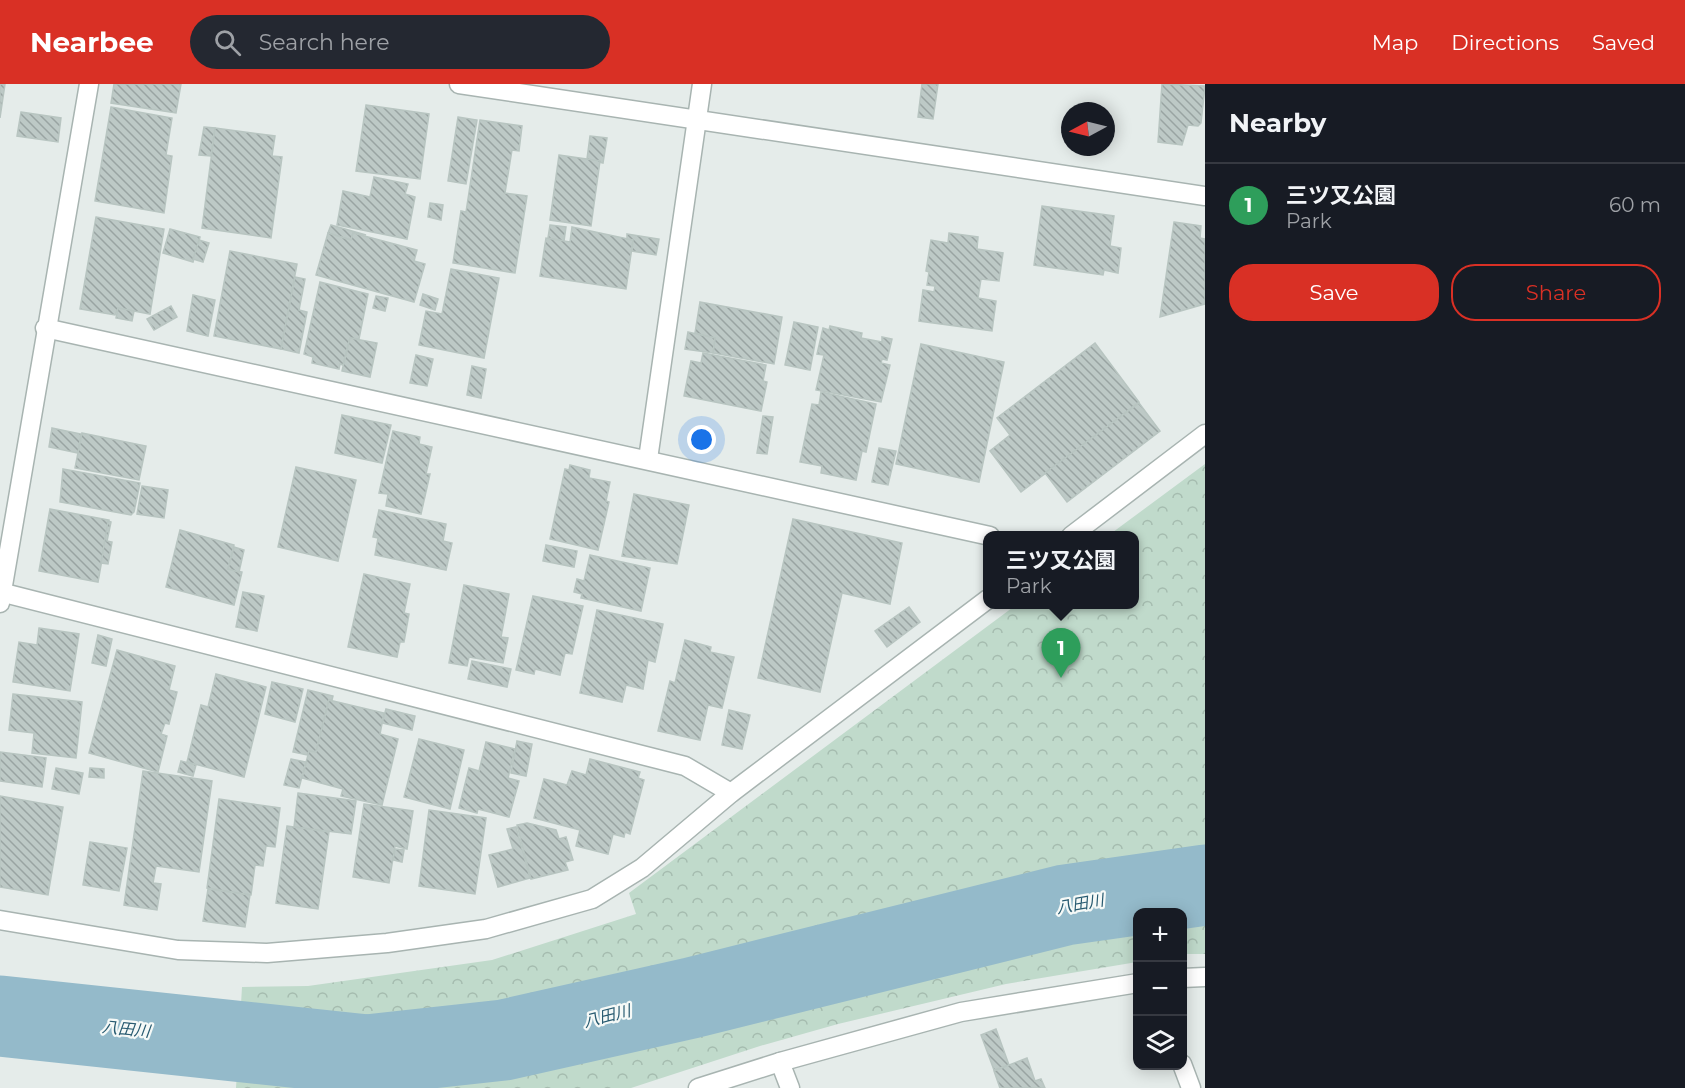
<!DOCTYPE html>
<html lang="en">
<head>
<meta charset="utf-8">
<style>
	:root { --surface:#171b24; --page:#242831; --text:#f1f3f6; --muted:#9ea1a6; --line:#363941; --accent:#d93025 }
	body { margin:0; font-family:Montserrat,"Noto Sans JP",sans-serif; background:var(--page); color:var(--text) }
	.controls { position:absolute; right:18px; bottom:18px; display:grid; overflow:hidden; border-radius:12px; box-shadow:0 3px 15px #0003 }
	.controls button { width:54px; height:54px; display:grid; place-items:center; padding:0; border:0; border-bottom:2px solid var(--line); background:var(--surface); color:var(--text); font:30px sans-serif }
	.compass { position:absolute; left:1061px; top:18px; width:54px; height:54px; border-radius:50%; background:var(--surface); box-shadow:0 3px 15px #0003; rotate:263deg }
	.you { position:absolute; left:702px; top:356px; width:21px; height:21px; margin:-15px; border:4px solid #fff; border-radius:50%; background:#1a73e8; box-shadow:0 0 0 9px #1a73e833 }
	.badge { display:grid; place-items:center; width:39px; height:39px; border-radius:50%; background:var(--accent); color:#fff; font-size:20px; font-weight:700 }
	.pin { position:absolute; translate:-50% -50px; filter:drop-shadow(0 2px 3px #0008) }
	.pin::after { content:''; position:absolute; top:32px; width:21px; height:18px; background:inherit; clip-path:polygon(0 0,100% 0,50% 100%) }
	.popup { position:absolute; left:983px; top:447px; width:156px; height:78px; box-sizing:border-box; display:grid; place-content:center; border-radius:12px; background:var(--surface); filter:drop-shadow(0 2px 4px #0005); font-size:20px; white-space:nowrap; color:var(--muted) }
	.popup b { font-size:22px; color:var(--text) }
	.popup::after { content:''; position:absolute; left:50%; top:100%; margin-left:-12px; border:12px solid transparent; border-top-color:var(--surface) }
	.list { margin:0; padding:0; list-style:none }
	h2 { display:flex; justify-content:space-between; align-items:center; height:78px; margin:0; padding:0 24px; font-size:26px }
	h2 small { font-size:20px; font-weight:400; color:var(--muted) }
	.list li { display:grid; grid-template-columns:39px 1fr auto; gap:18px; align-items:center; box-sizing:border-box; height:84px; padding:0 24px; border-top:2px solid var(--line) }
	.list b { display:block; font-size:22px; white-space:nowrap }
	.list p { margin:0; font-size:20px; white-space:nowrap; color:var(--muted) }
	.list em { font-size:20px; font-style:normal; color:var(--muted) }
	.actions { display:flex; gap:12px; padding:18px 24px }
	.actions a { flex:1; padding:14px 0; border:2px solid var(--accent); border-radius:24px; text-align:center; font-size:21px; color:var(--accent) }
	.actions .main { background:var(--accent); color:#fff }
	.icon { flex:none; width:33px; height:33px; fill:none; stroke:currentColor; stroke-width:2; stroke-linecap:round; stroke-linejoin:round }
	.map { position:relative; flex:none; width:1205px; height:1004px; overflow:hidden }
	header { display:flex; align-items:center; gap:36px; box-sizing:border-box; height:84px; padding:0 30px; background:var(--accent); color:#fff }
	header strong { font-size:28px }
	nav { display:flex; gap:33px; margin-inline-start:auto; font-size:21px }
	.search { width:420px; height:54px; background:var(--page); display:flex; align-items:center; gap:15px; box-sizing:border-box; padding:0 21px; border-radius:33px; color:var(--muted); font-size:22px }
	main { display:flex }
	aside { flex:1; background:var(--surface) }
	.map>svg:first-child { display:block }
	.park { fill:url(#park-crowns) }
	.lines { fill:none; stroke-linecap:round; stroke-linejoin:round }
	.river { stroke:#94baca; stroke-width:81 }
	.building { fill:url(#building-back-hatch); stroke:#b8c5c1; stroke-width:1.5 }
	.minor-casing { stroke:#a8b4b1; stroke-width:21 }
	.tertiary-casing { stroke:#a8b4b1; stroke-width:21 }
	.minor { stroke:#fff; stroke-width:18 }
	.tertiary { stroke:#fff; stroke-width:18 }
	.labels { text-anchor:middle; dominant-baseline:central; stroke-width:4.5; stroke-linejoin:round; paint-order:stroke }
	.water-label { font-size:16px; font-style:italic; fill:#275a70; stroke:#f5f9f7 }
</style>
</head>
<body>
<header>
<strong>Nearbee</strong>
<div class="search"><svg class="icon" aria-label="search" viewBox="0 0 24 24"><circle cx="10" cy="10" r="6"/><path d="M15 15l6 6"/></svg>Search here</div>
<nav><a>Map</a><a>Directions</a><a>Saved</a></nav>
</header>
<main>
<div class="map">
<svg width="1205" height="1004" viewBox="0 0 1205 1004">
	<defs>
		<pattern id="park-crowns" width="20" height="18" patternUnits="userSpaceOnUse" patternTransform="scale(1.5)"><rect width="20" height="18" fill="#c0dacb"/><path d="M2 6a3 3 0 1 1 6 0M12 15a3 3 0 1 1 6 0" fill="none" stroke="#a5bcaf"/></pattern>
		<pattern id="building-back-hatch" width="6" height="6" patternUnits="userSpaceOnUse" patternTransform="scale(1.5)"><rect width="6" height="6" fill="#bdc9c6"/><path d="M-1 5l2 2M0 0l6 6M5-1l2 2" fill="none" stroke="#99a4a2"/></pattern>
	</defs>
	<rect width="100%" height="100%" fill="#e5ecea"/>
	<path class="park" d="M 1205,380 L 1205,870 L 1183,870 L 1182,828 L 1138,828 L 1137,878 L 1006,900 L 838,940 L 760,962 L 631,1004 L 236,1004 L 242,903 L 308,902 L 492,876 L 636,830 L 629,809 L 1016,521 L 1134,520 L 1134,452 L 1109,451 Z"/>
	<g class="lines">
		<path class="river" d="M 0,932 L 367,971 L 504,956 L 691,914 L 1065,821 L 1205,801"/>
	</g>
	<g class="building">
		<path d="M 0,0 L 5,0 L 0,34 Z"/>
		<path d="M 114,0 L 181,0 L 176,29 L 111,19 Z"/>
		<path d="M 922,0 L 938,0 L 933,35 L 918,33 Z"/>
		<path d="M 1162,0 L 1205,2 L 1201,39 L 1198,42 L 1188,41 L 1182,61 L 1158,58 Z"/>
		<path d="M 366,21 L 429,30 L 420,95 L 356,87 Z"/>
		<path d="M 111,23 L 172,34 L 166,71 L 172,72 L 164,129 L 95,117 Z"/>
		<path d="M 21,28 L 61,34 L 58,58 L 17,52 Z"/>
		<path d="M 458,33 L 477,36 L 466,100 L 448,97 Z"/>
		<path d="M 480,36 L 522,42 L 519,67 L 512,66 L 505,109 L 527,112 L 515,189 L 453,179 L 461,127 L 466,128 Z"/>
		<path d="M 204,43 L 215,44 L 211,72 L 199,71 Z"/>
		<path d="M 215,44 L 275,52 L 272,72 L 282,73 L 271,154 L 202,144 Z"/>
		<path d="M 590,52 L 607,54 L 603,79 L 587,75 Z"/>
		<path d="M 559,71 L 600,77 L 591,142 L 550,136 Z"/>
		<path d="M 374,93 L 408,100 L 405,110 L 415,113 L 407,155 L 337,141 L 343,107 L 370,113 Z"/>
		<path d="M 430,119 L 443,121 L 441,136 L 428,133 Z"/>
		<path d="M 1042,122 L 1114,132 L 1110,162 L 1121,164 L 1118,189 L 1104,186 L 1103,191 L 1034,181 Z"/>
		<path d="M 96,133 L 164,145 L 150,230 L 118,224 L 115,231 L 80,225 Z"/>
		<path d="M 1174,138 L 1201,142 L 1200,154 L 1205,155 L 1205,220 L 1160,233 Z"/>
		<path d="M 331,141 L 366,151 L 353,149 L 351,156 L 328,149 Z"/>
		<path d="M 550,141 L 566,143 L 564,157 L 548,154 Z"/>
		<path d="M 572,143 L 633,156 L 626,205 L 540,192 L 546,154 L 570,158 Z"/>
		<path d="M 170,145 L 200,153 L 193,178 L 163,169 Z"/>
		<path d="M 328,149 L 351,156 L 353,149 L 417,166 L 414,177 L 425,180 L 414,218 L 316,191 Z"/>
		<path d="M 949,149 L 978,153 L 977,165 L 1003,169 L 999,197 L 981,195 L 978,214 L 996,217 L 992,247 L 919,237 L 923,206 L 934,208 L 935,202 L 927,201 L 929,188 L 926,187 L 931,156 L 948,159 Z"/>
		<path d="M 627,150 L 659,155 L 656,171 L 632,167 L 633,156 L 627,155 Z"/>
		<path d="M 199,156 L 209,159 L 203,178 L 193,175 Z"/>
		<path d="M 230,167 L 297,180 L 281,265 L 214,252 Z"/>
		<path d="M 451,185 L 499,194 L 484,274 L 419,261 L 426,227 L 442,230 Z"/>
		<path d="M 295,193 L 305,195 L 299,226 L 307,228 L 299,269 L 281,265 Z"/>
		<path d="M 320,198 L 368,210 L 359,255 L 350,254 L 343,281 L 340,280 L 339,285 L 312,279 L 313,273 L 304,270 Z"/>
		<path d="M 423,210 L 438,215 L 435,226 L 420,221 Z"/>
		<path d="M 193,211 L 215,216 L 208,252 L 187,247 Z"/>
		<path d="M 376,212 L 388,214 L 385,227 L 373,224 Z"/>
		<path d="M 700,218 L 782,233 L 774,280 L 713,269 L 715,254 L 695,249 Z"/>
		<path d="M 171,222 L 177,233 L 154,246 L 147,235 Z"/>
		<path d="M 118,224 L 134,227 L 132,237 L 116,234 Z"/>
		<path d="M 794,238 L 818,243 L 810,286 L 785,281 Z"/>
		<path d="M 830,242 L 862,249 L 861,254 L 882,258 L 882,253 L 892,255 L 887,276 L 882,275 L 881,279 L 890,281 L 881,318 L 816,306 L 824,271 L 817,270 L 823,244 L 829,246 Z"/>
		<path d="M 688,248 L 715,254 L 713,269 L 685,265 Z"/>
		<path d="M 350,254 L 377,259 L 370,293 L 342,287 Z"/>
		<path d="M 1095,259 L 1139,318 L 1021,408 L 990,367 L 1010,351 L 997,334 Z"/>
		<path d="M 921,260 L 1004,278 L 979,398 L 896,380 Z"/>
		<path d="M 703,269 L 766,281 L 763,297 L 767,298 L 761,327 L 684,312 L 691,277 L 701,279 Z"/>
		<path d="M 416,271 L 433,275 L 427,302 L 410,299 Z"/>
		<path d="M 472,282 L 486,285 L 481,314 L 467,311 Z"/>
		<path d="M 821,308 L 876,320 L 866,368 L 862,367 L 856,396 L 821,389 L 822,382 L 800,378 L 812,320 L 819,321 Z"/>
		<path d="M 1139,319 L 1160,347 L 1067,418 L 1045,389 Z"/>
		<path d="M 342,331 L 391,341 L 382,379 L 335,369 Z"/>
		<path d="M 763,332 L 773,333 L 767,370 L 757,369 Z"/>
		<path d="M 52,344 L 81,350 L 78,369 L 49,363 Z"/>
		<path d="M 393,347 L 420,353 L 419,360 L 432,363 L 426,390 L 430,390 L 421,430 L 386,422 L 388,410 L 379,409 Z"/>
		<path d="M 82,349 L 146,362 L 139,396 L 75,384 Z"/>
		<path d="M 879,364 L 896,367 L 888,401 L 872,398 Z"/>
		<path d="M 570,381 L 590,386 L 589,394 L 610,398 L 606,417 L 609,418 L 598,466 L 550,455 L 565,385 L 569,386 Z"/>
		<path d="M 296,383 L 356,396 L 338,477 L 278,463 Z"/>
		<path d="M 63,385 L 140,399 L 134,428 L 131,431 L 60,418 Z"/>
		<path d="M 142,402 L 168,406 L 164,434 L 137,430 Z"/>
		<path d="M 634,410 L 689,421 L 677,480 L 622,472 Z"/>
		<path d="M 50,425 L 109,436 L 98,498 L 39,487 Z"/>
		<path d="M 379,426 L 446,440 L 443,457 L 452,459 L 446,486 L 375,471 L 378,454 L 373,453 Z"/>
		<path d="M 793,435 L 902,459 L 890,520 L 842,509 L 820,608 L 758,594 Z"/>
		<path d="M 108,437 L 111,438 L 107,457 L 112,458 L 108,480 L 101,479 Z"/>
		<path d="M 180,446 L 234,461 L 228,485 L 242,488 L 234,521 L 166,503 Z"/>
		<path d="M 546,461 L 577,467 L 574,483 L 543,477 Z"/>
		<path d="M 234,463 L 244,466 L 239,488 L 228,485 Z"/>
		<path d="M 590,471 L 650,484 L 641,527 L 581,514 L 582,510 L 574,508 L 577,495 L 584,497 Z"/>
		<path d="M 364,490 L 410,500 L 404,529 L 409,530 L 404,558 L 400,558 L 397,573 L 348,563 Z"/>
		<path d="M 464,501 L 509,510 L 501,553 L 508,554 L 503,579 L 469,573 L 467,582 L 449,579 Z"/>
		<path d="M 243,508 L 264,512 L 257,547 L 236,543 Z"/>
		<path d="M 533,512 L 583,522 L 572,570 L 565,569 L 560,591 L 535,585 L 534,590 L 516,586 Z"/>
		<path d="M 909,523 L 920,538 L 887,563 L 875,547 Z"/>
		<path d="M 597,526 L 663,540 L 655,578 L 648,576 L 643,605 L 626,601 L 622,618 L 580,609 Z"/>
		<path d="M 39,544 L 79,550 L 70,607 L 13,598 L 19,558 L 37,561 Z"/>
		<path d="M 98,551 L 112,555 L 106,582 L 92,579 Z"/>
		<path d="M 685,556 L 711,563 L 710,568 L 734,573 L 722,624 L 708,621 L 700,656 L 658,647 L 670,597 L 675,599 Z"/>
		<path d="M 117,566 L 175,582 L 169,606 L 177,608 L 169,640 L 165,639 L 161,650 L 167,652 L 158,688 L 89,669 Z"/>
		<path d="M 472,577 L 511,585 L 507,603 L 468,595 Z"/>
		<path d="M 216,590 L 266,603 L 244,693 L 187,678 L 201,621 L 208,623 Z"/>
		<path d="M 272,598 L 303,605 L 295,638 L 265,630 Z"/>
		<path d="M 308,606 L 333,612 L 332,616 L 329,616 L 316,668 L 309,667 L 307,671 L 293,668 Z"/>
		<path d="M 13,610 L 82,618 L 76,674 L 32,669 L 34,649 L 9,646 Z"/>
		<path d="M 329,616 L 384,629 L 380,650 L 398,655 L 382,721 L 341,712 L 343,705 L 302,694 L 309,667 L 316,668 Z"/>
		<path d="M 386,625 L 415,632 L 412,646 L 382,639 Z"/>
		<path d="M 729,626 L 750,631 L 742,665 L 722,661 Z"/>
		<path d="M 419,655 L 464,666 L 450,725 L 404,713 Z"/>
		<path d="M 517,657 L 532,660 L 526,692 L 511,689 Z"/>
		<path d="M 486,658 L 515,665 L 508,694 L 519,697 L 509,733 L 478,725 L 477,729 L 459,724 L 469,684 L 479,687 Z"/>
		<path d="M 0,668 L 46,674 L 42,703 L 0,697 Z"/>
		<path d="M 291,675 L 306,678 L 299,704 L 284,701 Z"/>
		<path d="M 590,675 L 640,688 L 638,694 L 644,696 L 630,750 L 625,748 L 624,753 L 613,750 L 608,770 L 576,762 L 580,746 L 534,734 L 544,695 L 567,701 L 572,687 L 586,691 Z"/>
		<path d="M 181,677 L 196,681 L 193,692 L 178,688 Z"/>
		<path d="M 56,684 L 83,689 L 79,710 L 52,705 Z"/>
		<path d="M 90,684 L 104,685 L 104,694 L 89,693 Z"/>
		<path d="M 143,687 L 212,697 L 199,788 L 156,782 L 153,799 L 161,800 L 157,826 L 124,821 Z"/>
		<path d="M 298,709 L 356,717 L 351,750 L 294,743 Z"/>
		<path d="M 0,712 L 63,723 L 48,811 L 0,803 Z"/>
		<path d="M 219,715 L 280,724 L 275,763 L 266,762 L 263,782 L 255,781 L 251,811 L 207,804 Z"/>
		<path d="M 364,720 L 413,727 L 407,765 L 395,762 L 389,799 L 353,793 Z"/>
		<path d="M 429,726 L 486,734 L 475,810 L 419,802 Z"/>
		<path d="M 527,739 L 556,746 L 559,755 L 566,753 L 573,776 L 565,778 L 568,786 L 531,795 L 517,741 Z"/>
		<path d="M 287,742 L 329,748 L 318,825 L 276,819 Z"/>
		<path d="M 516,743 L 530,794 L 498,803 L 489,771 L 513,765 L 507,745 Z"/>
		<path d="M 90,758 L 127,764 L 119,807 L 83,801 Z"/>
		<path d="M 395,765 L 404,766 L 402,778 L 393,776 Z"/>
		<path d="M 208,805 L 250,811 L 245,843 L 203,837 Z"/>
		<path d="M 996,945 L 1009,981 L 994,986 L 981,951 Z"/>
		<path d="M 1027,974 L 1035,997 L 1041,995 L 1045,1004 L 1000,1004 L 994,987 Z"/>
	</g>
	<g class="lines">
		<defs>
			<g id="minor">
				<path d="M 45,244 L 990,452"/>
				<path d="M 648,375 L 702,0"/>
				<path d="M 1071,452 L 1205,350"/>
				<path d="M 0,508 L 685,682 L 731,709"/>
				<path d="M 0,519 L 89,0"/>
				<path d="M 0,836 L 178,866 L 267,869 L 387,859 L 486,845 L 592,815 L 642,784 L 731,709 L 988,515"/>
				<path d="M 1182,894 L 1205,893"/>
				<path d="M 780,978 L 790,1004"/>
				<path d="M 1182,980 L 1191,1004"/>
				<path d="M 698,1004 L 780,978 L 961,928 L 1138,899"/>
			</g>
			<path id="tertiary" d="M 459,0 L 1205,112"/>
		</defs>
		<use href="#minor" class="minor-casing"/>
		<use href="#tertiary" class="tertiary-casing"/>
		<use href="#minor" class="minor"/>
		<use href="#tertiary" class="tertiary"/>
	</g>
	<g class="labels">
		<g class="water-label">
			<text transform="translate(1080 820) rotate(-10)">八田川</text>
			<text transform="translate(607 932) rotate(-14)">八田川</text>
			<text transform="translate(126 945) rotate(6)">八田川</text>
		</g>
	</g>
</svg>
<div class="controls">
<button>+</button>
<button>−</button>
<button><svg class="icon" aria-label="layers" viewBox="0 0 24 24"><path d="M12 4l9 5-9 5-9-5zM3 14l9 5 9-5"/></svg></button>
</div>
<svg class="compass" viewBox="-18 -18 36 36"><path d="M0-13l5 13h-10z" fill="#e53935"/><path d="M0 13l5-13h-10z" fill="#9ea1a6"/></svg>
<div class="you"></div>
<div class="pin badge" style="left:1061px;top:594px;background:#2e9e5b">1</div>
<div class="popup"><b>三ツ又公園</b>Park</div>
</div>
<aside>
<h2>Nearby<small></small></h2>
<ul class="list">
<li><span class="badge" style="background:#2e9e5b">1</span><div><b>三ツ又公園</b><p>Park</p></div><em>60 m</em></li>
</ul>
<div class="actions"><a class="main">Save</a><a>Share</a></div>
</aside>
</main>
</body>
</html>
